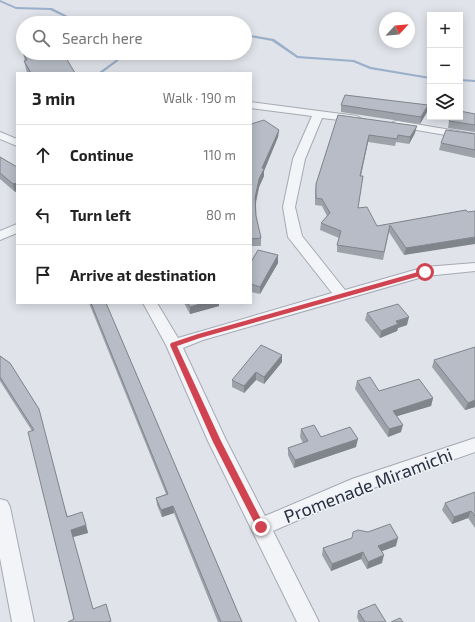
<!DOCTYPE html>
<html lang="en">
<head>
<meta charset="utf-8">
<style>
	:root { --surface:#fff; --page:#f6f6f6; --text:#222; --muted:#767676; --line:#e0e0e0 }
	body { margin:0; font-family:"Exo 2",sans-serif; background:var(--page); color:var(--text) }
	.controls { position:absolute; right:12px; top:12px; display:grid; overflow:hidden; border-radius:0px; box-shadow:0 2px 10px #0003 }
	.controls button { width:36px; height:36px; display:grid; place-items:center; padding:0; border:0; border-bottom:1px solid var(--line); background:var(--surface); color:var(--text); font:20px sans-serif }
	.compass { position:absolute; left:379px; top:12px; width:36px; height:36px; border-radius:50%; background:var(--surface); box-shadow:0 2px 10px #0003; rotate:64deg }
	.stop { position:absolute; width:12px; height:12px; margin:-9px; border:3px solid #d04350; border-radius:50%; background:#fff }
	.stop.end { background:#d04350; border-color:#fff; box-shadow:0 1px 4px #0008 }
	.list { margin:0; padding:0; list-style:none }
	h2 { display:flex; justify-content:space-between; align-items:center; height:52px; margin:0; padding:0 16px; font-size:17px }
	h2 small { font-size:13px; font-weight:400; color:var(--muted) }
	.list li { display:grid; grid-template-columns:26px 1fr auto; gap:12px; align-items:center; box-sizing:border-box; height:60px; padding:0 16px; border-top:1px solid var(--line) }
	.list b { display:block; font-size:15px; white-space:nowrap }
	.list em { font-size:13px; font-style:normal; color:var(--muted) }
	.icon { flex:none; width:22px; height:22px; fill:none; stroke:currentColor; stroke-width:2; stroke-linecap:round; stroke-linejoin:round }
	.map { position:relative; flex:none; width:475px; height:622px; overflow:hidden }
	.search { position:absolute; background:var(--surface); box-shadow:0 2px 10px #0003; left:16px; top:16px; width:236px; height:44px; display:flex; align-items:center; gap:10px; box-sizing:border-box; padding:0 14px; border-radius:22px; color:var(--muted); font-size:15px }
	.panel { position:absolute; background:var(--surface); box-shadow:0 2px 10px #0003; left:16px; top:72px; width:236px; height:232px; border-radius:0px }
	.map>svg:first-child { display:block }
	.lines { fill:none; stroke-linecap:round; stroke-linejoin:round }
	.stream { fill:#9aafca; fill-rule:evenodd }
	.street-casing { stroke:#a5aab3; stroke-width:2 }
	.street { fill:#f2f4f7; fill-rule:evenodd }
	.wall { fill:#9da2aa }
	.shaded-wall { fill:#80848b }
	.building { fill:#b7bcc6; stroke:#80848b }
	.route { fill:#d04350 }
	.labels { text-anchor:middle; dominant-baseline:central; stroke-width:3; stroke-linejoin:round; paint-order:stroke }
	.near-street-label { font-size:18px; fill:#283041; stroke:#eff2f6 }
</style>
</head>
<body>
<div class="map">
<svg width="475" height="622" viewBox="0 0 475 622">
	<rect width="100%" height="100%" fill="#e0e3e9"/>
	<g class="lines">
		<g class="stream">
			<path d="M 0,0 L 16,7 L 52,8 L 81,23 L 78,23 L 50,10 L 16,9 L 0,2 Z"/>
			<path d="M 245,34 L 274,39 L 298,56 L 354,60 L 371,67 L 430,77 L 430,79 L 370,69 L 353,62 L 297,58 L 272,41 L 245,36 Z"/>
			<path d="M 118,53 L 122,53 L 118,61 L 102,73 L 98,73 L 116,60 Z"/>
			<path d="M 460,79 L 475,80 L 475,82 L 460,81 Z"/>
		</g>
		<defs>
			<g id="street">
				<path d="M 251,102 L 357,116 L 362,119 L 357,122 L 322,118 L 305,159 L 295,207 L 302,236 L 345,290 L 425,267 L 475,263 L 475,271 L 426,276 L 203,340 L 183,348 L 226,440 L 265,516 L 352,479 L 475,438 L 475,452 L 365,491 L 273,531 L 319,622 L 297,622 L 208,441 L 166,345 L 143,303 L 157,303 L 178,338 L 332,293 L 288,237 L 283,207 L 293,159 L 312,116 L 251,108 Z"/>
				<path d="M 397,121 L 475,134 L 475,140 L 393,126 L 392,124 L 393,122 Z"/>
				<path d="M 0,132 L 17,139 L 17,146 L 0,139 Z"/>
				<path d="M 17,224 L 17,233 L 0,240 L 0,231 Z"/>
				<path d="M 0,499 L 7,501 L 10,507 L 34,622 L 12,622 L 0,558 Z"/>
			</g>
		</defs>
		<use href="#street" class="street-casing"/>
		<use href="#street" class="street"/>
	</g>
	<g class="wall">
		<path d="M 23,53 L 64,59 L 75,73 L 27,73 L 24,61 L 25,61 Z"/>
		<path d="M 341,105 L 428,105 L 427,112 L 420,124 L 341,112 Z"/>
		<path d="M 475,114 L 475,132 L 448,128 L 449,121 Z"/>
		<path d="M 338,115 L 415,133 L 409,144 L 396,142 L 395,146 L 368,142 L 361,176 L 363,176 L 358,208 L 377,226 L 466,210 L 404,255 L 389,232 L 383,260 L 337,252 L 337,245 L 339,238 L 320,230 L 321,223 L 327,216 L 322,206 L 315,205 L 315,191 L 316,184 Z"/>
		<path d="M 251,124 L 279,130 L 278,137 L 264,171 L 264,176 L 259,187 L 256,203 L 256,216 L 261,238 L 261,246 L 251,246 Z"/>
		<path d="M 475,134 L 475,158 L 439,150 L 441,143 Z"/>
		<path d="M 0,157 L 17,167 L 15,192 L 0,179 Z"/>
		<path d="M 278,255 L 278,263 L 260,294 L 251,292 L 251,262 Z"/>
		<path d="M 89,303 L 106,303 L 242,622 L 218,622 L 174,513 L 162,517 L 157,505 L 156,498 L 166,494 Z"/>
		<path d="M 184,303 L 219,303 L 219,306 L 190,314 Z"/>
		<path d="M 367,313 L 407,325 L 398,328 L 397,331 L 380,338 L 365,320 Z"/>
		<path d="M 282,355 L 282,362 L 264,384 L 256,380 L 244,393 L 232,387 L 232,380 Z"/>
		<path d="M 0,356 L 10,363 L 68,517 L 86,525 L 88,533 L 73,537 L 74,619 L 32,431 L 0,381 Z"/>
		<path d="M 434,360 L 475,407 L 465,410 L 432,367 Z"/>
		<path d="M 357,381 L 379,391 L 433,398 L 431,406 L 397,416 L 401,432 L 388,437 L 355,389 Z"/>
		<path d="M 301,429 L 321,437 L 356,447 L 294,468 L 288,455 L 288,448 L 303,443 L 300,437 Z"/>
		<path d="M 475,492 L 475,528 L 468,518 L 452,524 L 442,510 L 445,503 Z"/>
		<path d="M 352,538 L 396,546 L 382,551 L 382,563 L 367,569 L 361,559 L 331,571 L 322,555 L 323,548 Z"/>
		<path d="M 358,611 L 386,622 L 359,622 L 357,617 Z"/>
	</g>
	<g class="shaded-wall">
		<path d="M 428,105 L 427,112 L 420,124 L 421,117 Z"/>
		<path d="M 417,126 L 415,133 L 409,144 L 410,137 Z"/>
		<path d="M 279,130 L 278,137 L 264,171 L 264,176 L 259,187 L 255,205 L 255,198 L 262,168 Z"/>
		<path d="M 369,135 L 368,142 L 359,183 L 360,176 Z"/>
		<path d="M 17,183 L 17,191 L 15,192 L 13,184 Z"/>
		<path d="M 475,237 L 475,244 L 404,255 L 406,248 Z"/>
		<path d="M 278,255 L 278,263 L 260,294 L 260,287 Z"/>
		<path d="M 203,303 L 219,303 L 219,306 L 190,314 L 190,307 Z"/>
		<path d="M 409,317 L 407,325 L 398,328 L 397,331 L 380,338 L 381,331 L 396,321 Z"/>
		<path d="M 282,355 L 282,362 L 264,384 L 264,377 Z"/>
		<path d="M 256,372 L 256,380 L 244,393 L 244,386 Z"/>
		<path d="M 433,398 L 431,406 L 391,418 L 393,411 Z"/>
		<path d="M 475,400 L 475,407 L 465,410 L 468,403 Z"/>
		<path d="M 403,425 L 401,432 L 388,437 L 389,429 Z"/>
		<path d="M 358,439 L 356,447 L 294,468 L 295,460 Z"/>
		<path d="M 173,506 L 174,513 L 162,517 L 161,510 Z"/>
		<path d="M 471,511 L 468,518 L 452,524 L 454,517 Z"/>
		<path d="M 86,525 L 88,533 L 73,537 L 71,530 Z"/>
		<path d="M 398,538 L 396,546 L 377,553 L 378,546 Z"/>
		<path d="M 363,552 L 361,559 L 331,571 L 332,564 Z"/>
		<path d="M 384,555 L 382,563 L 367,569 L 368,562 Z"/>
	</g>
	<g class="building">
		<path d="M 23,53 L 60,53 L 64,59 L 66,58 L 75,73 L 31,73 L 24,61 L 27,60 Z"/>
		<path d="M 345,95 L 428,105 L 421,117 L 341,105 Z"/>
		<path d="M 460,111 L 475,114 L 475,125 L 449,121 L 451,117 L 460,117 Z"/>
		<path d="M 338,115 L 417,126 L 410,137 L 398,135 L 397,139 L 369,135 L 360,176 L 363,176 L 358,208 L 367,207 L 377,226 L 466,210 L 468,212 L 475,211 L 475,237 L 406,248 L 390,225 L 384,252 L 337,245 L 341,231 L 321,223 L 330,213 L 322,199 L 316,198 L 316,184 Z"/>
		<path d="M 264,120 L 279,130 L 262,168 L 264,169 L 259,179 L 255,198 L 256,216 L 261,238 L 251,239 L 251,124 Z"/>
		<path d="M 446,130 L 475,134 L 475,150 L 441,143 Z"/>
		<path d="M 0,157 L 17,167 L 17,183 L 13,184 L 0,173 Z"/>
		<path d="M 258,250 L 278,255 L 260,287 L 251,284 L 251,262 Z"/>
		<path d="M 91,303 L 106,303 L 242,622 L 221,622 L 173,506 L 161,510 L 156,498 L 168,494 Z"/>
		<path d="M 188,303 L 203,303 L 190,307 Z"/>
		<path d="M 398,304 L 409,317 L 396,321 L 398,324 L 381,331 L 367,313 Z"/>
		<path d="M 261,345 L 282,355 L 264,377 L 256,372 L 244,386 L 232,380 Z"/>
		<path d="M 475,347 L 475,400 L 468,403 L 434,360 Z"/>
		<path d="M 0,356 L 10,363 L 39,409 L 67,517 L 82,512 L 86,525 L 71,530 L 93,609 L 106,604 L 111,621 L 108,622 L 68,622 L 74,619 L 28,432 L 34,430 L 0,377 Z"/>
		<path d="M 370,377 L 379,391 L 419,379 L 433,398 L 393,411 L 403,425 L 389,429 L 357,381 Z"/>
		<path d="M 314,425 L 321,437 L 350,427 L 358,439 L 295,460 L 288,448 L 308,441 L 301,429 Z"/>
		<path d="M 475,492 L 475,516 L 471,511 L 454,517 L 445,503 Z"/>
		<path d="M 390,524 L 398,538 L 378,546 L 384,555 L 368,562 L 363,552 L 332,564 L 323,548 L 352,538 L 353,532 L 358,530 L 368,532 Z"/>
		<path d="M 375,604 L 386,622 L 365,622 L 358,611 Z"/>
		<path d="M 400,618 L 403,622 L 391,622 Z"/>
	</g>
	<path class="route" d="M 425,270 L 427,271 L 427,274 L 200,338 L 177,346 L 221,441 L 265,527 L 261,531 L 258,530 L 213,442 L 170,345 L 171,343 L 198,334 Z"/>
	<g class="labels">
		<g class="near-street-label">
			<text transform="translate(368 485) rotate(-21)">Promenade Miramichi</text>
		</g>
	</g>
</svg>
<div class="controls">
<button>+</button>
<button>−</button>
<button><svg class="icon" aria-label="layers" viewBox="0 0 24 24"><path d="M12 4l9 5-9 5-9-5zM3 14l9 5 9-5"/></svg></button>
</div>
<svg class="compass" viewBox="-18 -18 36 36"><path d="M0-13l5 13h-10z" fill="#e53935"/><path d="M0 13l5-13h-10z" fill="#767676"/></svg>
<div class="stop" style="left:425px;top:272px"></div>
<div class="stop end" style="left:261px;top:527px"></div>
<div class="search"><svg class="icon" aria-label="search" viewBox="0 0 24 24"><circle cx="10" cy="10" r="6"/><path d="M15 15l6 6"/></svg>Search here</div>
<section class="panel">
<h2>3 min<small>Walk · 190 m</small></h2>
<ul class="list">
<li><svg class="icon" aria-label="ahead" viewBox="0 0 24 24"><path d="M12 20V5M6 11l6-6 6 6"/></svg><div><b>Continue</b></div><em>110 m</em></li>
<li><svg class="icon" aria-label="left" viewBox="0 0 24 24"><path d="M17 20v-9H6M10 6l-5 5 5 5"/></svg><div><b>Turn left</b></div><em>80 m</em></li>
<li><svg class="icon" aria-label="arrive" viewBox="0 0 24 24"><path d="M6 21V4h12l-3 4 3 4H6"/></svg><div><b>Arrive at destination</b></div></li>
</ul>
</section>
</div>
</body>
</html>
